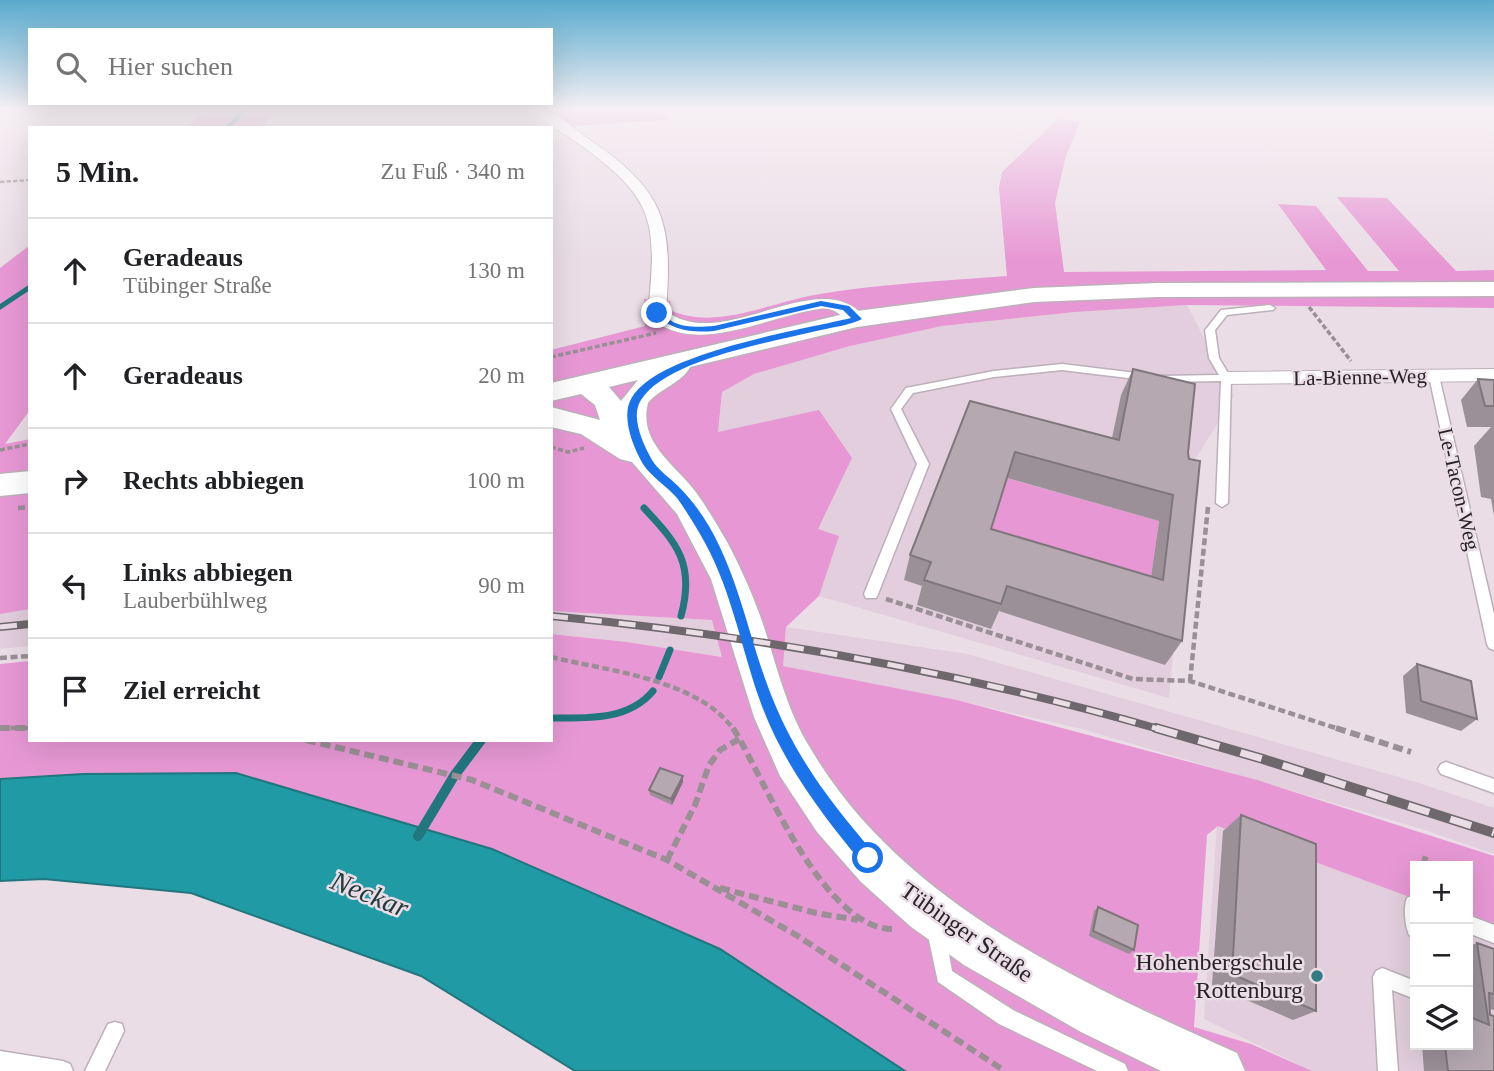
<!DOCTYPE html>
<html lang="de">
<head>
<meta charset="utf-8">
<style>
	:root { --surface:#fff; --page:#f2f2f2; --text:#202124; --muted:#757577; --line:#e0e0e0 }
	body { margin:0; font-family:"Times New Roman",serif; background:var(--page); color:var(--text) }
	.controls { position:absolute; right:21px; bottom:21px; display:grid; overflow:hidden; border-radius:0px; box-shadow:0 7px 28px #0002 }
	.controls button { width:63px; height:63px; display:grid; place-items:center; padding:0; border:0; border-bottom:2px solid var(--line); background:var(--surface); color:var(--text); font:35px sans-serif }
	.stop { position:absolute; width:21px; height:21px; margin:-16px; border:5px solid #1a73e8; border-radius:50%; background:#fff }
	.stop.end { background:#1a73e8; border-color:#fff; box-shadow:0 2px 7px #0008 }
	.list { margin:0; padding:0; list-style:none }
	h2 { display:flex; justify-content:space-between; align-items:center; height:91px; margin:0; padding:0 28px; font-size:30px }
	h2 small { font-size:23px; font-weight:400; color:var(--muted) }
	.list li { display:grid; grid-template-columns:46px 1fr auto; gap:21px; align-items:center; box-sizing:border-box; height:105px; padding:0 28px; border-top:2px solid var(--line) }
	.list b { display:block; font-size:26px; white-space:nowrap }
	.list p { margin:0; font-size:23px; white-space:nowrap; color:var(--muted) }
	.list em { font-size:23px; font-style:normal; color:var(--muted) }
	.icon { flex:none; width:38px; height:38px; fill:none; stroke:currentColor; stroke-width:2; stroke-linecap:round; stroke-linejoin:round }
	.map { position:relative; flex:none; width:1494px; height:1071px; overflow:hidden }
	.search { position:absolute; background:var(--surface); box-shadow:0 7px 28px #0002; left:28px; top:28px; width:525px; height:77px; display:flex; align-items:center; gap:18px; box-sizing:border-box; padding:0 24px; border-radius:0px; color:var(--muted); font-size:26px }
	.panel { position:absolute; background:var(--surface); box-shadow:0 7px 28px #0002; left:28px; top:126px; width:525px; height:616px; border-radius:0px }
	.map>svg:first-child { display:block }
	.built { fill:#e2cedc }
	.green { fill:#e798d4 }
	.water { fill:#209aa4; stroke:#22767e; stroke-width:2 }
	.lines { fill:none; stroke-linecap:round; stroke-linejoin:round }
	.stream-far3 { stroke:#22767e; stroke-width:4.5 }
	.stream-far2 { stroke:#22767e; stroke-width:5 }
	.stream-far1 { stroke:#22767e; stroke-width:7 }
	.stream { stroke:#22767e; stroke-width:10 }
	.lane-casing { stroke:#bdb0ba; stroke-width:3 }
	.street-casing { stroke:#bdb0ba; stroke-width:2 }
	.secondary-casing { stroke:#bdb0ba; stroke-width:3 }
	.path-far3 { stroke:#998f95; stroke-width:2.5; stroke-dasharray:4.5 2; stroke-linecap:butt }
	.path-far2 { stroke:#998f95; stroke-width:3.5; stroke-dasharray:5 2.5; stroke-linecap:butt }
	.path-far1 { stroke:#998f95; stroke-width:4.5; stroke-dasharray:7 3.5; stroke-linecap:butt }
	.path { stroke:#998f95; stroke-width:6; stroke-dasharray:10 5; stroke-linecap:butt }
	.lane { fill:#fff; fill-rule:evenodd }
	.street { fill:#fff; fill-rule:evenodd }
	.secondary { fill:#fff; fill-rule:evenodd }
	.rail-far1-casing { stroke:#6e676c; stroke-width:8 }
	.rail-casing { stroke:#6e676c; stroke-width:10 }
	.rail-far1 { stroke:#eadde6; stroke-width:5; stroke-dasharray:17; stroke-linecap:butt }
	.rail { stroke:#eadde6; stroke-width:7; stroke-dasharray:22; stroke-linecap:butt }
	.wall { fill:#9c9098; fill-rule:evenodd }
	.shaded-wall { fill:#7f767c }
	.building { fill:#b5a8b1; stroke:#7f767c; stroke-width:2; fill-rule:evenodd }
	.route { fill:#1a73e8 }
	.poi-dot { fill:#347c83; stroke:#eadde6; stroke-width:2.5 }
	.labels { text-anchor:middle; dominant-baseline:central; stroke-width:5; stroke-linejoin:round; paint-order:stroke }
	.street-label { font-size:21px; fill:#272225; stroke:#eadde6 }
	.near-street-label { font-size:24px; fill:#272225; stroke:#eadde6 }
	.near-poi-label { font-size:24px; fill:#272225; stroke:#eadde6; text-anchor:end }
	.near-water-label { font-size:28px; font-style:italic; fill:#213a3c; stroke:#eadde6 }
</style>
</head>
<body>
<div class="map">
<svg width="1494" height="1071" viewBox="0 0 1494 1071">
	<rect width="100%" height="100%" fill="#eadde6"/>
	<g class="built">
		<path d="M 1187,305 L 1234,396 L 1190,468 L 1169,698 L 819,596 L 780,563 L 718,432 L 722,392 L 754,374 L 850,346 L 942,326 L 1075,312 Z"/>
		<path d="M 30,609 L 30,646 L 0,649 L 0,614 Z"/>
		<path d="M 551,611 L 713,620 L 786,636 L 786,627 L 967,654 L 1416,782 L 1494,808 L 1494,854 L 1422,829 L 1082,729 L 957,700 L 783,666 L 783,658 L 723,657 L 627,642 L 551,634 Z"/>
		<path d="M 1217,825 L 1415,873 L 1415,1045 L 1468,1045 L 1468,894 L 1494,904 L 1494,1071 L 1312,1071 L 1204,1019 Z"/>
	</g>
	<g class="green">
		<path d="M 210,109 L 274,109 L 262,128 L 185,128 Z"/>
		<path d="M 543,109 L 657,109 L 667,120 L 571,126 Z"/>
		<path d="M 1058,119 L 1080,122 L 1066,156 L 1055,203 L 1064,272 L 1326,270 L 1278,204 L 1316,206 L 1368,271 L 1399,271 L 1337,197 L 1387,198 L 1456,271 L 1494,270 L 1494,308 L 1187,305 L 1075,312 L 942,326 L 850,346 L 754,374 L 722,392 L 718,432 L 819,410 L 852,458 L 818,529 L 839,536 L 819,596 L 786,627 L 783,666 L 957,700 L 1257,780 L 1494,856 L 1494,929 L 1468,919 L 1468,866 L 1415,866 L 1415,899 L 1218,826 L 1207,835 L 1194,1027 L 1251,1044 L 1312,1071 L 905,1071 L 720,949 L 492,849 L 236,773 L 83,774 L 0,779 L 0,664 L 30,661 L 30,740 L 551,740 L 551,634 L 627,642 L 722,657 L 712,620 L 551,611 L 551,350 L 645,326 L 644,299 L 670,301 L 672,311 C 717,330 769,303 814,295 C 877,284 943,281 1007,276 L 999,188 L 1002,172 Z"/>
		<path d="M 30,245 L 30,410 L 5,444 L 30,439 L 30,609 L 0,614 L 0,268 Z"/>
		<path d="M 1006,478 L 1159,521 L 1147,605 L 982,554 Z"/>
	</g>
	<path class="water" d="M 236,773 L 492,849 L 720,949 L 905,1071 L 575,1071 L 421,976 L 191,893 L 44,879 L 0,881 L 0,779 L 83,774 Z"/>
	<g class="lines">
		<path class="stream-far3" d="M 227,128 L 246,109"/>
		<path class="stream-far2" d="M 0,307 L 30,287"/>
		<g class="stream-far1">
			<path d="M 644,508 C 678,544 695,565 681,616"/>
			<path d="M 659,677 L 670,650"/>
			<path d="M 551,718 C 587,718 628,721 653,691"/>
		</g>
		<path class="stream" d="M 418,836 L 454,776 L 481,740"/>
		<defs>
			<g id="lane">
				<path d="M 1270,305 L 1275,308 L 1273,310 L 1227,315 L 1215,330 L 1219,358 L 1231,378 L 1228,503 L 1222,507 L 1216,503 L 1221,381 L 1161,382 L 1062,370 L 994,377 L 913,393 L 901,409 L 929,464 L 878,594 L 876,598 L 866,598 L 864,594 L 917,464 L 891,409 L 906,388 L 994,371 L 1062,364 L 1161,376 L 1219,375 L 1209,358 L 1205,330 L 1207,328 L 1221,310 Z"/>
				<path d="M 1434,373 L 1439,376 L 1494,614 L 1494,650 L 1489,648 L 1487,644 L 1429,376 Z"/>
				<path d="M 1446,762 L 1494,779 L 1494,793 L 1441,774 L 1438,769 L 1441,764 Z"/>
				<path d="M 1413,895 L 1415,896 L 1415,938 L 1409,935 C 1405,925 1403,908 1407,898 Z"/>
				<path d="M 1468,915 L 1494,925 L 1494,943 L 1468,933 Z"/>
				<path d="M 936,922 L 942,925 L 945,931 L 952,971 L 1013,1010 L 1125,1064 L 1128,1071 L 1097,1071 L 999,1024 L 938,982 L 927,931 L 930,925 Z"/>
				<path d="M 1382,968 L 1415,981 L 1415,999 L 1392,990 L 1398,1071 L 1378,1071 L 1373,977 L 1376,971 Z"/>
				<path d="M 115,1022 L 122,1024 L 124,1031 L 105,1071 L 85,1071 L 108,1024 Z"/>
				<path d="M 0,1051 L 63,1061 L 70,1064 L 73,1071 L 0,1071 Z"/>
			</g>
			<g id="street">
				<path d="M 531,109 C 553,109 570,125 587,138 C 665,191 673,220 666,311 C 723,355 822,260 866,319 L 857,324 C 842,321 838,306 819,309 C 771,315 686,361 648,313 C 657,222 656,199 579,144 C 563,133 544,123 531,109 Z"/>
				<path d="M 1494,369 L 1494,381 L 1226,384 L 1217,378 L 1226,372 Z"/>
			</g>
			<g id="secondary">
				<path d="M 1494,282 L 1494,296 L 1158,297 L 1034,302 L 857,327 L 690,367 C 683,382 659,389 648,403 C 638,442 674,464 695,491 C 706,506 716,523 726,540 C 741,568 754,597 764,627 C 777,667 787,710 809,746 C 900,903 1079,982 1237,1053 L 1245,1071 L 1161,1071 L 1081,1032 L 964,965 L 910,926 L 861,882 L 817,832 L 780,776 L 754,717 L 711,579 L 677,514 L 632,462 L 620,459 L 581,434 L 551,427 L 551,407 L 600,420 L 595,405 L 581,394 L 551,401 L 551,383 L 857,311 L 1034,288 L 1158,283 ZM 638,380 L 621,401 L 609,387 Z"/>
				<path d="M 30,471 L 30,493 L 0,496 L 0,474 Z"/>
			</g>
		</defs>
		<use href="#lane" class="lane-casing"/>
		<use href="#street" class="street-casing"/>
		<use href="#secondary" class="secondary-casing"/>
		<g class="path-far3">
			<path d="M 0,111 L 2,109"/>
			<path d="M 0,182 L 30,180"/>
		</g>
		<g class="path-far2">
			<path d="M 1309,307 L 1351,361"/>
			<path d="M 551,357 L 656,333"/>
			<path d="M 551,447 L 568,452 L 584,448"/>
			<path d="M 0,450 L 30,444"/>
		</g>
		<g class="path-far1">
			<path d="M 18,508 L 30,507"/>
			<path d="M 886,599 L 1133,679 L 1190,681 L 1342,730"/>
			<path d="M 551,657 C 608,671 698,679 734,730"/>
			<path d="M 0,658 L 30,656"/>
			<path d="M 1190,681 L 1208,507"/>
			<path d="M 0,728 L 30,728"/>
		</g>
		<g class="path">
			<path d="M 0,728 L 30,728"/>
			<path d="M 733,728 C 765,779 824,934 897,929"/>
			<path d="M 1336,728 L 1411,752"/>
			<path d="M 306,740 L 472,780 L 667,860 L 796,935 L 1005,1071"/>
			<path d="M 667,860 L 695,805 L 709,765 L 720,750 L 739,739"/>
			<path d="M 1423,866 L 1426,855"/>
			<path d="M 720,888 L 816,913 L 858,920"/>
		</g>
		<use href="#lane" class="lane"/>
		<use href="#street" class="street"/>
		<use href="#secondary" class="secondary"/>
		<defs>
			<g id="rail-far1">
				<path d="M 551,616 C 758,636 962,672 1162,730"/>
				<path d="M 0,627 L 30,624"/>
			</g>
			<path id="rail" d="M 1156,728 L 1263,759 L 1494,833"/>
		</defs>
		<use href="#rail-far1" class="rail-far1-casing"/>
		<use href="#rail" class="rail-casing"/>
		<use href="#rail-far1" class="rail-far1"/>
		<use href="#rail" class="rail"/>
	</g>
	<g class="wall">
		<path d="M 1133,369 L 1188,453 L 1182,641 L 1165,665 L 999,611 L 991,629 L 917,605 L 922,586 L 904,580 L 910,555 L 970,401 L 1112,438 L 1121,395 ZM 1007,478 L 1159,521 L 1151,577 L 991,529 Z"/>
		<path d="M 1478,379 L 1494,380 L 1494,516 L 1491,499 L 1481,497 L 1474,446 L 1491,427 L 1467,427 L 1461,400 Z"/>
		<path d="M 1417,664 L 1477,719 L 1461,731 L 1406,713 L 1403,676 Z"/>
		<path d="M 683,776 L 683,782 L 672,805 L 650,795 L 649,790 Z"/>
		<path d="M 1241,815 L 1316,1011 L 1293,1020 L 1212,985 L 1223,831 Z"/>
		<path d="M 1098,907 L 1134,950 L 1129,954 L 1089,936 L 1094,911 Z"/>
		<path d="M 1477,943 L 1494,949 L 1494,1010 L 1490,1009 L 1494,1071 L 1424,1071 L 1422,1045 L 1468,1045 L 1468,946 Z"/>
	</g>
	<path class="shaded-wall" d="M 683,776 L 683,782 L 672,805 L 671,799 Z"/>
	<g class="building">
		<path d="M 1133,369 L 1195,384 L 1188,453 L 1189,459 L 1200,461 L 1182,641 L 1007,586 L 1001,604 L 924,580 L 931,562 L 910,555 L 970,401 L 1119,440 ZM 1015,452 L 1173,495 L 1163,580 L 991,529 Z"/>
		<path d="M 1478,379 L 1494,380 L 1494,406 L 1485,406 Z"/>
		<path d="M 1417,664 L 1471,681 L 1477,719 L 1421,701 Z"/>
		<path d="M 660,768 L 683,776 L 671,799 L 649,790 Z"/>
		<path d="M 1241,815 L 1316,844 L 1316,1011 L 1232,974 Z"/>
		<path d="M 1098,907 L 1138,925 L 1134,950 L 1093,931 Z"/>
		<path d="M 1477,943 L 1494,949 L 1494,994 L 1489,993 L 1490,1015 L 1494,1016 L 1494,1071 L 1448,1071 L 1445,1045 L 1468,1045 L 1468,1016 L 1489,1025 Z"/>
	</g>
	<linearGradient id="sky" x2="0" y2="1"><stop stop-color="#58aacd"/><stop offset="0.42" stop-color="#f6f0f4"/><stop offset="1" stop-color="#f6f0f4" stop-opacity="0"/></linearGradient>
	<rect width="1494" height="259" fill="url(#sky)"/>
	<path class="route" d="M 821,301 L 849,306 L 862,319 C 851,325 834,327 821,330 C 776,341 666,359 641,400 C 630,416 643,444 652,460 C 657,469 670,478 678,486 C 736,543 744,631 774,702 C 799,762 832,804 873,852 L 875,858 L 873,863 L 868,865 L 862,863 C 820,812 781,761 759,698 C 740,643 730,584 700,534 C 693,522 685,509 677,498 C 667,486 651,477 643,464 C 633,447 621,417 631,399 C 655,353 801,330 851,318 L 843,310 L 821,306 L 714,331 C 690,333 672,330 654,314 L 654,311 C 663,311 665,317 673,322 C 685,328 701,327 714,326 Z"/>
	<circle class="poi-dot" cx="1317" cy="976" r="7"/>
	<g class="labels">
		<g class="street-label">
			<text transform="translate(1360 377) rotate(-1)">La-Bienne-Weg</text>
			<text transform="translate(1459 489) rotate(77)">Le-Tacon-Weg</text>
		</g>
		<g class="near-street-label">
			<text transform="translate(967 932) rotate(35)">Tübinger Straße</text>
		</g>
		<g class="near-poi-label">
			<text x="1303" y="962">Hohenbergschule<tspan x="1303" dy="28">Rottenburg</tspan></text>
		</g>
		<g class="near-water-label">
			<text transform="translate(370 894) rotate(22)">Neckar</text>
		</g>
	</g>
</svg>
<div class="controls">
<button>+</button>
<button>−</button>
<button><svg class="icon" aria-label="layers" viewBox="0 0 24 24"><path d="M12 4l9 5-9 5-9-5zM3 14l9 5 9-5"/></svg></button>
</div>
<div class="stop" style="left:868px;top:858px"></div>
<div class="stop end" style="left:657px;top:313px"></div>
<div class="search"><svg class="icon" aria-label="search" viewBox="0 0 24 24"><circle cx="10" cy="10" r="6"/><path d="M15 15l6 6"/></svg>Hier suchen</div>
<section class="panel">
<h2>5 Min.<small>Zu Fuß · 340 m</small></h2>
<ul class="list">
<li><svg class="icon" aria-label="ahead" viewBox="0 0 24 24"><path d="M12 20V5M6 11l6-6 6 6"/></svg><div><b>Geradeaus</b><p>Tübinger Straße</p></div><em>130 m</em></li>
<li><svg class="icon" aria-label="ahead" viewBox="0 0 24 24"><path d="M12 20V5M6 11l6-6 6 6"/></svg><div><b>Geradeaus</b></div><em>20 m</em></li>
<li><svg class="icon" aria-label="right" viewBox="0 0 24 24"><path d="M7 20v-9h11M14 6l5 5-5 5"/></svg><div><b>Rechts abbiegen</b></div><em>100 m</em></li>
<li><svg class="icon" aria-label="left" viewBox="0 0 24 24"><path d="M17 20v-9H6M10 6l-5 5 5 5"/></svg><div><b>Links abbiegen</b><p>Lauberbühlweg</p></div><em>90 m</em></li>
<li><svg class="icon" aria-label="arrive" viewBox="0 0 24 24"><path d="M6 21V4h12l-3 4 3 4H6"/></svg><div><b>Ziel erreicht</b></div></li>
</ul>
</section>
</div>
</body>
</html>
